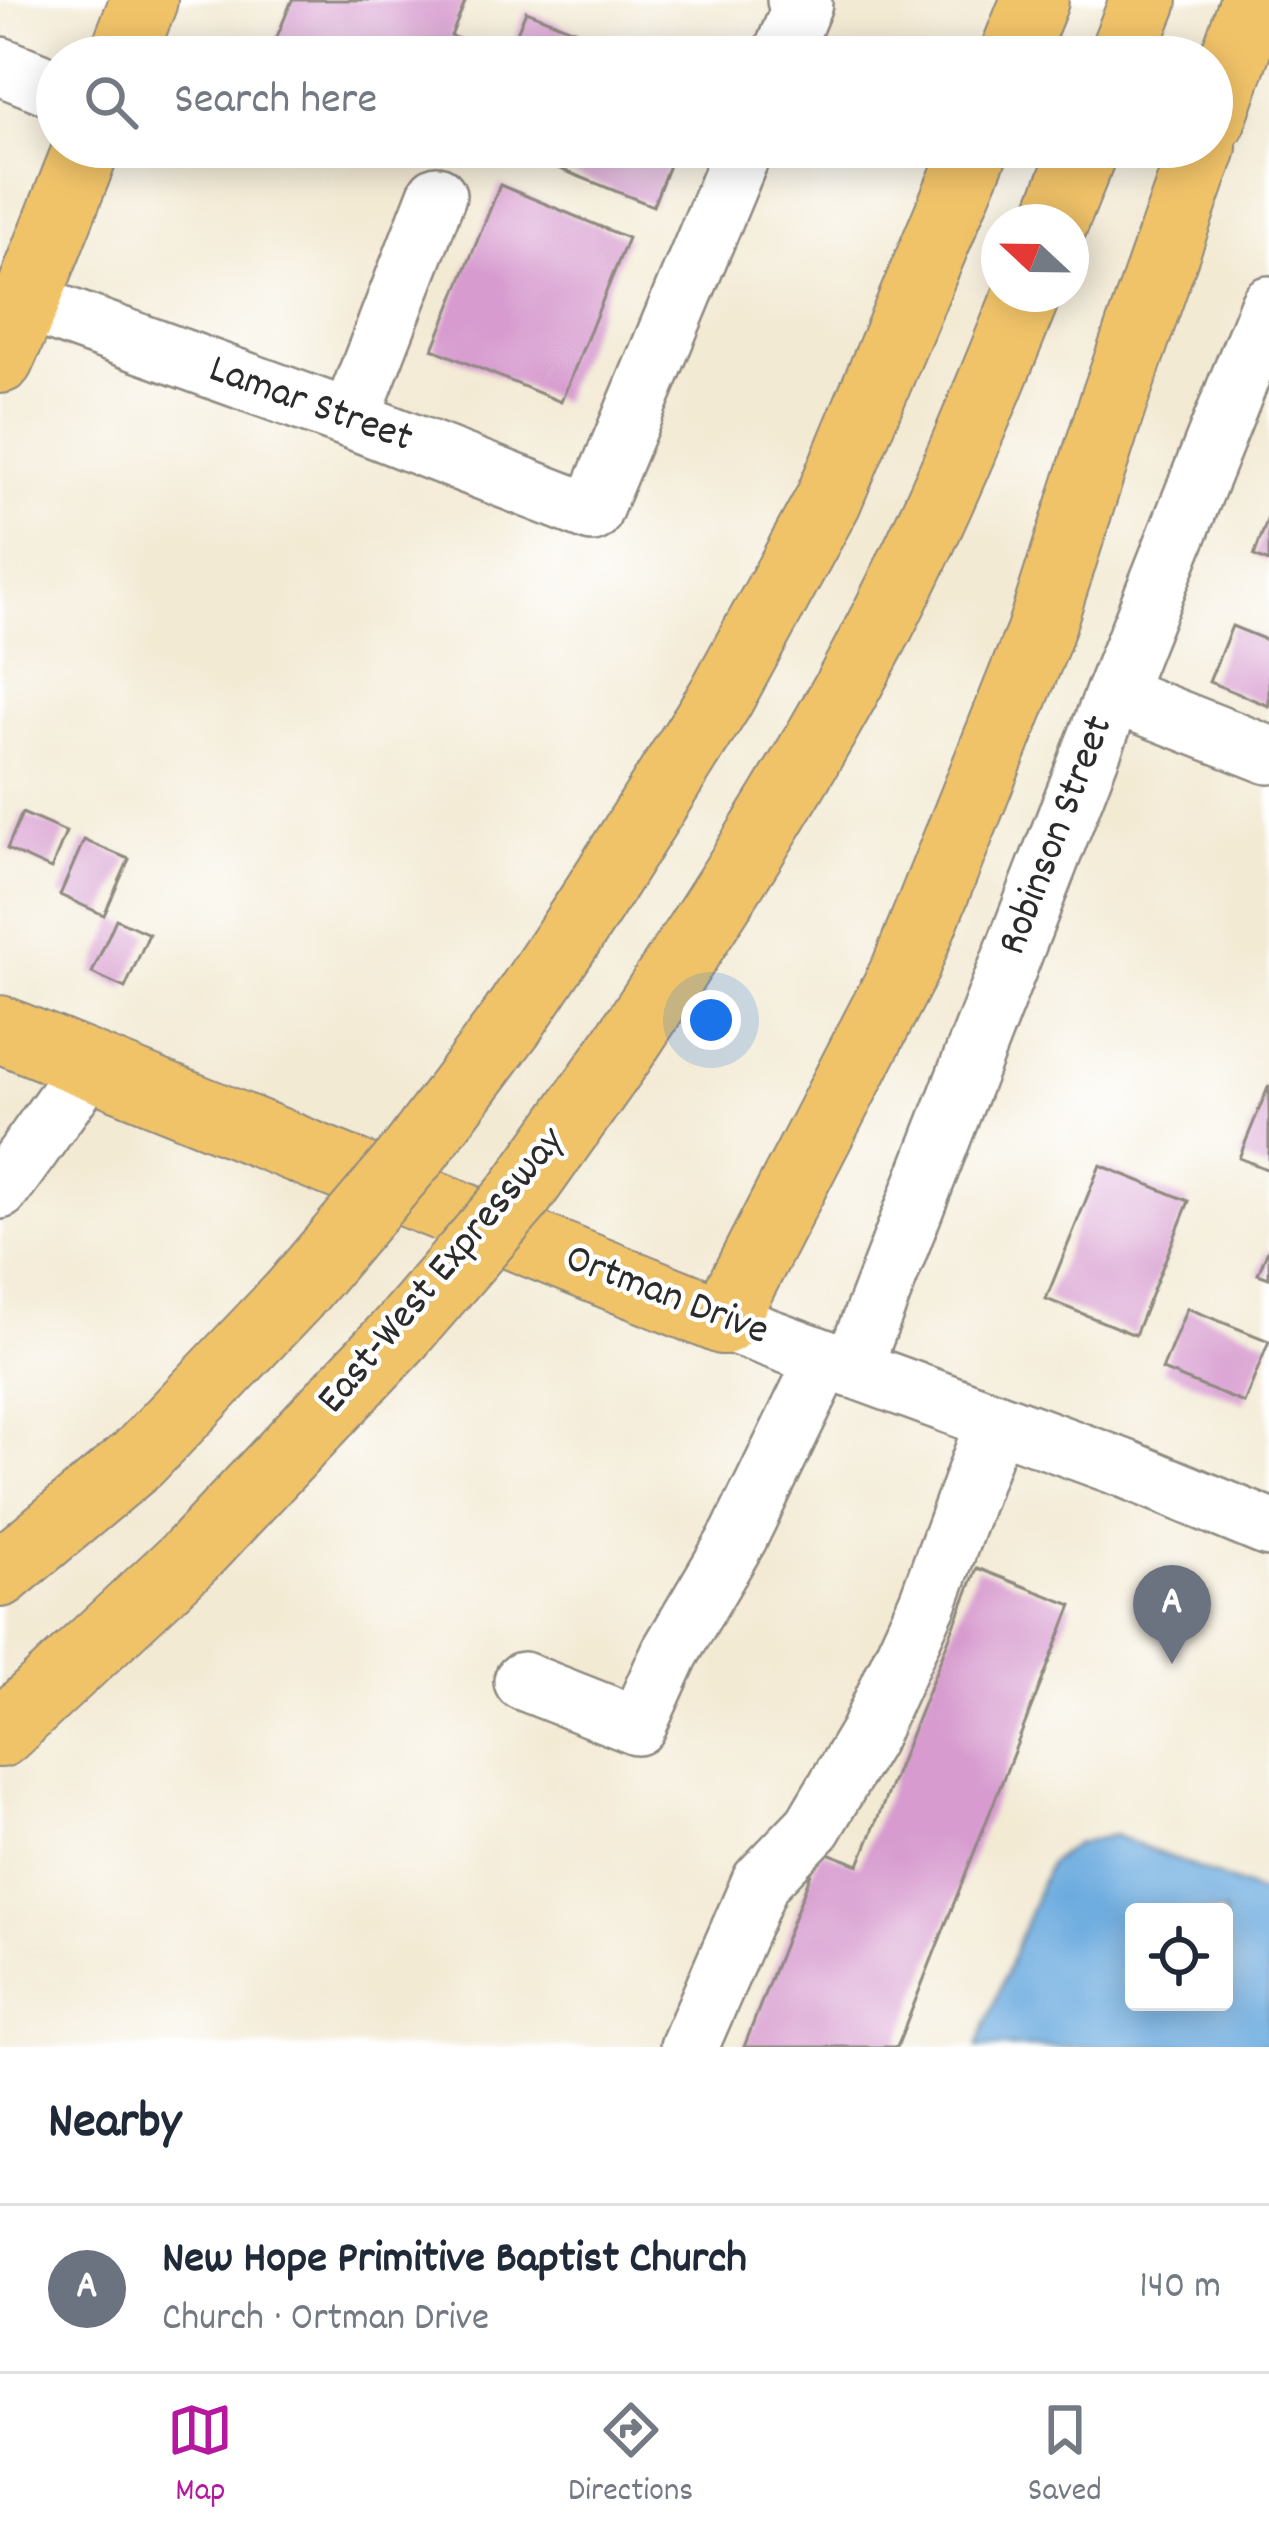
<!DOCTYPE html>
<html lang="en">
<head>
<meta charset="utf-8">
<style>
	:root { --surface:#fff; --page:#f2f2f3; --text:#1f2937; --muted:#747a83; --line:#e0e1e3; --accent:#b5179e }
	body { margin:0; font-family:Dekko,sans-serif; background:var(--page); color:var(--text) }
	.controls { position:absolute; right:36px; bottom:36px; display:grid; overflow:hidden; border-radius:12px; box-shadow:0 6px 30px #0003 }
	.controls button { width:108px; height:108px; display:grid; place-items:center; padding:0; border:0; border-bottom:3px solid var(--line); background:var(--surface); color:var(--text); font:60px sans-serif }
	.compass { position:absolute; left:981px; top:204px; width:108px; height:108px; border-radius:50%; background:var(--surface); box-shadow:0 6px 30px #0003; rotate:292deg }
	.you { position:absolute; left:711px; top:1020px; width:42px; height:42px; margin:-30px; border:9px solid #fff; border-radius:50%; background:#1a73e8; box-shadow:0 0 0 18px #1a73e833 }
	.badge { display:grid; place-items:center; width:78px; height:78px; border-radius:50%; background:var(--accent); color:#fff; font-size:39px; font-weight:700 }
	.pin { position:absolute; translate:-50% -99px; filter:drop-shadow(0 3px 6px #0008) }
	.pin::after { content:''; position:absolute; top:63px; width:42px; height:36px; background:inherit; clip-path:polygon(0 0,100% 0,50% 100%) }
	.list { margin:0; padding:0; list-style:none }
	h2 { display:flex; justify-content:space-between; align-items:center; height:156px; margin:0; padding:0 48px; font-size:51px }
	h2 small { font-size:39px; font-weight:400; color:var(--muted) }
	.list li { display:grid; grid-template-columns:78px 1fr auto; gap:36px; align-items:center; box-sizing:border-box; height:168px; padding:0 48px; border-top:3px solid var(--line) }
	.list b { display:block; font-size:45px; white-space:nowrap }
	.list p { margin:0; font-size:39px; white-space:nowrap; color:var(--muted) }
	.list em { font-size:39px; font-style:normal; color:var(--muted) }
	.icon { flex:none; width:66px; height:66px; fill:none; stroke:currentColor; stroke-width:2; stroke-linecap:round; stroke-linejoin:round }
	.map { position:relative; flex:none; width:1269px; height:2047px; overflow:hidden }
	.search { position:absolute; background:var(--surface); box-shadow:0 6px 30px #0003; left:36px; right:36px; top:36px; height:132px; display:flex; align-items:center; gap:30px; box-sizing:border-box; padding:0 42px; border-radius:66px; color:var(--muted); font-size:45px }
	.sheet { height:324px; background:var(--surface) }
	nav { display:flex; justify-content:space-around; align-items:center; box-sizing:border-box; height:168px; border-top:3px solid var(--line); background:var(--surface); font-size:33px; color:var(--muted) }
	nav a { display:grid; justify-items:center; gap:6px }
	nav .on { color:var(--accent) }
	.map>svg:first-child { display:block }
	.water { fill:#6cabdf; stroke:#4c6b85; stroke-width:3; fill-rule:evenodd }
	.building { fill:#d79bcf }
	.lines { fill:none; stroke-linecap:round; stroke-linejoin:round }
	.minor-casing { stroke:#8f8a80; stroke-width:62 }
	.major-casing { stroke:#8f8a80; stroke-width:70 }
	.highway-casing { stroke:#8f8a80; stroke-width:70 }
	.minor { stroke:#fff; stroke-width:57 }
	.major { stroke:#f1c369; stroke-width:66 }
	.highway { stroke:#f1c369; stroke-width:66 }
	.highway-bridge-casing { stroke:#8f8a80; stroke-width:70; stroke-linecap:butt }
	.highway-bridge { stroke:#f1c369; stroke-width:66 }
	.labels { text-anchor:middle; dominant-baseline:central; stroke-width:9; stroke-linejoin:round; paint-order:stroke }
	.street-label { font-size:42px; fill:#2b2b2b; stroke:#fff }
</style>
</head>
<body>
<div class="map">
<svg width="1269" height="2047" viewBox="0 0 1269 2047">
	<rect width="100%" height="100%" fill="#fff"/>
	<filter id="ink" filterUnits="userSpaceOnUse"><feTurbulence type="fractalNoise" baseFrequency=".00833" numOctaves="2"/><feDisplacementMap in="SourceGraphic" scale="24" xChannelSelector="R" yChannelSelector="G"/><feConvolveMatrix kernelMatrix="1 2 1 2 8 2 1 2 1" color-interpolation-filters="sRGB"/></filter>
	<filter id="wash" filterUnits="userSpaceOnUse"><feTurbulence type="fractalNoise" baseFrequency=".004" numOctaves="4" result="noise"/><feDisplacementMap in="SourceGraphic" scale="48" xChannelSelector="R" yChannelSelector="G"/><feGaussianBlur stdDeviation="2.7" result="paint"/><feColorMatrix in="noise" values="0 0 0 0 0 0 0 0 0 0 0 0 0 0 0 0 0 1.4 0 .05"/><feComposite in="paint" operator="in"/></filter>
	<g filter="url(#wash)">
		<rect width="100%" height="100%" fill="#f3ead4"/>
		<path class="water" d="M 1114,1835 L 1269,1896 L 1269,2047 L 977,2047 L 1049,1863 L 1075,1844 ZM 1134,1912 L 1224,1912 L 1224,2002 L 1134,2002 Z"/>
		<g id="blocks">
			<g class="building">
				<path d="M 292,0 L 466,0 L 451,36 L 504,57 L 277,57 L 270,54 Z"/>
				<path d="M 526,11 L 642,57 L 507,57 Z"/>
				<path d="M 505,147 L 676,147 L 653,206 Z"/>
				<path d="M 500,185 L 628,238 L 561,402 L 433,349 Z"/>
				<path d="M 1269,515 L 1269,562 L 1254,556 Z"/>
				<path d="M 1232,626 L 1269,641 L 1269,706 L 1209,682 Z"/>
				<path d="M 22,813 L 66,832 L 51,869 L 7,849 Z"/>
				<path d="M 84,840 L 129,859 L 104,915 L 60,895 Z"/>
				<path d="M 116,919 L 149,934 L 125,988 L 92,973 Z"/>
				<path d="M 1269,1085 L 1269,1170 L 1239,1158 Z"/>
				<path d="M 1100,1165 L 1189,1201 L 1135,1335 L 1046,1299 Z"/>
				<path d="M 1269,1247 L 1269,1278 L 1258,1274 Z"/>
				<path d="M 1187,1308 L 1269,1341 L 1244,1403 L 1162,1370 Z"/>
				<path d="M 977,1568 L 1072,1605 L 897,2047 L 744,2047 L 820,1850 L 859,1865 Z"/>
			</g>
		</g>
	</g>
	<g filter="url(#ink)">
		<use href="#blocks" fill-opacity="0" stroke="#8f8a80" stroke-width="3"/>
		<g class="lines">
			<defs>
				<g id="minor">
					<path d="M 781,57 L 803,3 L 796,0"/>
					<path d="M 0,66 L 57,89"/>
					<path d="M 26,302 L 350,419 L 592,513 L 744,147"/>
					<path d="M 350,419 L 437,195"/>
					<path d="M 1114,694 L 1269,755"/>
					<path d="M 0,1190 C 32,1149 59,1106 91,1065"/>
					<path d="M 723,1321 L 1126,1469 L 1269,1528"/>
					<path d="M 852,1369 L 1114,694 L 1269,305"/>
					<path d="M 523,1681 L 637,1726 L 670,1653 L 739,1536 L 825,1359"/>
					<path d="M 689,2047 L 761,1881 L 813,1827 L 868,1734 L 928,1602 L 995,1421"/>
				</g>
				<g id="major">
					<path d="M 122,57 L 144,0"/>
					<path d="M 0,360 L 26,302 L 87,147"/>
					<path d="M 0,1029 L 723,1321"/>
				</g>
				<g id="highway">
					<path d="M 1012,57 L 1035,0"/>
					<path d="M 1121,57 L 1144,0"/>
					<path d="M 1212,120 L 1254,0"/>
					<path d="M 1055,222 L 1085,147"/>
					<path d="M 511,1023 L 588,908 L 720,699 L 828,501 L 976,147"/>
					<path d="M 621,1052 C 708,919 796,786 870,645 C 930,532 979,413 1027,294"/>
					<path d="M 723,1321 L 905,969 L 1038,637 L 1114,400 L 1203,147"/>
					<path d="M 0,1574 L 138,1459 L 293,1296"/>
					<path d="M 0,1734 L 192,1555 L 399,1335"/>
				</g>
			</defs>
			<use href="#minor" class="minor-casing"/>
			<use href="#major" class="major-casing"/>
			<use href="#highway" class="highway-casing"/>
			<use href="#minor" class="minor"/>
			<use href="#major" class="major"/>
			<use href="#highway" class="highway"/>
			<defs>
				<g id="highway-bridge">
					<path d="M 293,1296 L 414,1153 L 511,1023"/>
					<path d="M 399,1335 L 518,1197 L 621,1052"/>
				</g>
			</defs>
			<use href="#highway-bridge" class="highway-bridge-casing"/>
			<use href="#highway-bridge" class="highway-bridge"/>
		</g>
	</g>
	<g class="labels">
		<g class="street-label">
			<text transform="translate(310 406) rotate(20)">Lamar Street</text>
			<text transform="translate(1058 836) rotate(-69)">Robinson Street</text>
			<text transform="translate(443 1272) rotate(-50)">East-West Expressway</text>
			<text transform="translate(666 1297) rotate(21)">Ortman Drive</text>
		</g>
	</g>
</svg>
<div class="controls">
<button><svg class="icon" aria-label="locate" viewBox="0 0 24 24"><circle cx="12" cy="12" r="6"/><path d="M12 2v4M12 18v4M2 12h4M18 12h4"/></svg></button>
</div>
<svg class="compass" viewBox="-18 -18 36 36"><path d="M0-13l5 13h-10z" fill="#e53935"/><path d="M0 13l5-13h-10z" fill="#747a83"/></svg>
<div class="you"></div>
<div class="pin badge" style="left:1172px;top:1664px;background:#6b7280">A</div>
<div class="search"><svg class="icon" aria-label="search" viewBox="0 0 24 24"><circle cx="10" cy="10" r="6"/><path d="M15 15l6 6"/></svg>Search here</div>
</div>
<section class="sheet">
<h2>Nearby<small></small></h2>
<ul class="list">
<li><span class="badge" style="background:#6b7280">A</span><div><b>New Hope Primitive Baptist Church</b><p>Church · Ortman Drive</p></div><em>140 m</em></li>
</ul>
</section>
<nav>
<a class="on"><svg class="icon" aria-label="map" viewBox="0 0 24 24"><path d="M3 6l6-2 6 2 6-2v14l-6 2-6-2-6 2zM9 4v14M15 6v14"/></svg>Map</a>
<a><svg class="icon" aria-label="directions" viewBox="0 0 24 24"><path d="M12 3l9 9-9 9-9-9zM9 14v-3h6M13 9l2 2-2 2"/></svg>Directions</a>
<a><svg class="icon" aria-label="saved" viewBox="0 0 24 24"><path d="M7 4h10v16l-5-4-5 4z"/></svg>Saved</a>
</nav>
</body>
</html>
